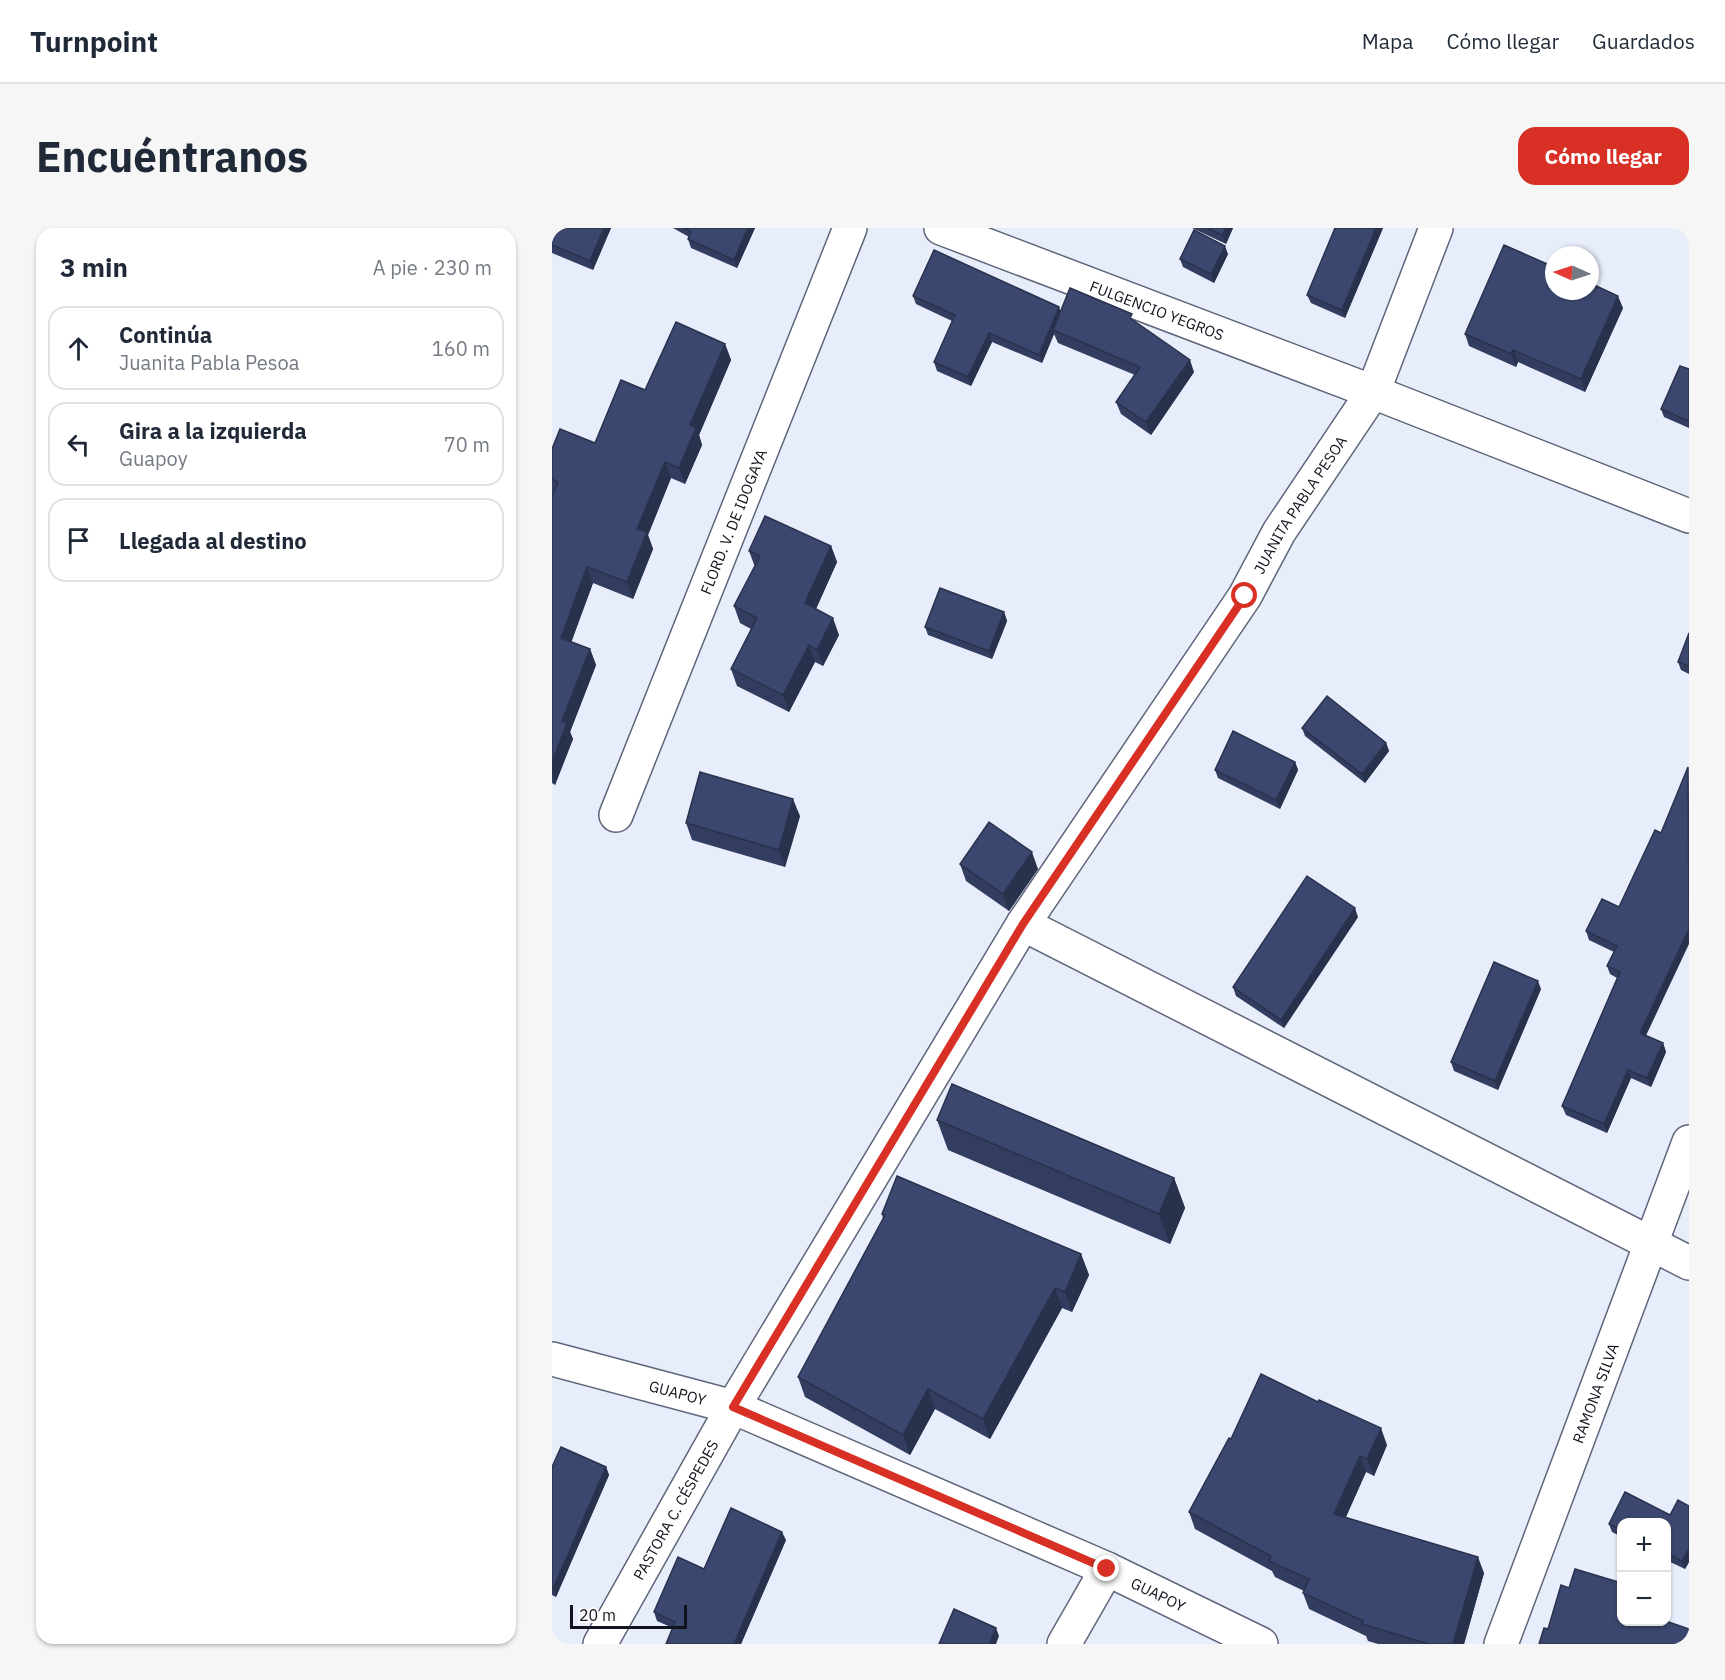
<!DOCTYPE html>
<html lang="es">
<head>
<meta charset="utf-8">
<style>
	:root { --surface:#fff; --page:#f6f6f7; --text:#1f2937; --muted:#747a83; --line:#e0e1e3; --accent:#d93025 }
	body { margin:0; font-family:"IBM Plex Sans",sans-serif; background:var(--page); color:var(--text) }
	.controls { position:absolute; right:18px; bottom:18px; display:grid; overflow:hidden; border-radius:12px; box-shadow:0 2px 4px #0004 }
	.controls button { width:54px; height:54px; display:grid; place-items:center; padding:0; border:0; border-bottom:2px solid var(--line); background:var(--surface); color:var(--text); font:30px sans-serif }
	.compass { position:absolute; left:993px; top:18px; width:54px; height:54px; border-radius:50%; background:var(--surface); box-shadow:0 2px 4px #0004; rotate:273deg }
	.scale { position:absolute; left:18px; bottom:15px; width:117px; box-sizing:border-box; padding-left:6px; border:3px solid #11141c; border-top:0; font-size:16px; line-height:21px; white-space:nowrap; color:#11141c; -webkit-text-stroke:4px #fafafa; paint-order:stroke }
	.stop { position:absolute; width:18px; height:18px; margin:-14px; border:4px solid #d93025; border-radius:50%; background:#fff }
	.stop.end { background:#d93025; border-color:#fff; box-shadow:0 2px 6px #0008 }
	.list { margin:0; padding:0; list-style:none }
	h2 { display:flex; justify-content:space-between; align-items:center; height:78px; margin:0; padding:0 24px; font-size:26px }
	h2 small { font-size:20px; font-weight:400; color:var(--muted) }
	.list li { display:grid; grid-template-columns:39px 1fr auto; gap:18px; align-items:center; box-sizing:border-box; height:84px; margin:0 12px 12px; padding:0 12px; border:2px solid var(--line); border-radius:18px }
	.list b { display:block; font-size:22px; white-space:nowrap }
	.list p { margin:0; font-size:20px; white-space:nowrap; color:var(--muted) }
	.list em { font-size:20px; font-style:normal; color:var(--muted) }
	.icon { flex:none; width:33px; height:33px; fill:none; stroke:currentColor; stroke-width:2; stroke-linecap:round; stroke-linejoin:round }
	.map { position:relative; flex:none; width:1137px; height:1416px; overflow:hidden; border-radius:18px }
	header { display:flex; align-items:center; gap:36px; box-sizing:border-box; height:84px; padding:0 30px; background:var(--surface); border-bottom:2px solid var(--line) }
	header strong { font-size:28px }
	nav { display:flex; gap:33px; margin-inline-start:auto; font-size:21px }
	.intro { display:flex; align-items:center; justify-content:space-between; box-sizing:border-box; height:144px; padding:0 36px }
	h1 { margin:0; font-size:42px }
	.button { padding:15px 27px; border-radius:18px; background:var(--accent); color:#fff; font-size:21px; font-weight:700 }
	main { display:flex; gap:36px; padding:0 36px }
	aside { flex:1; background:var(--surface); border-radius:18px; box-shadow:0 2px 4px #0004 }
	.map>svg:first-child { display:block }
	.lines { fill:none; stroke-linecap:round; stroke-linejoin:round }
	.minor-casing { stroke:#5f667b; stroke-width:36 }
	.primary-casing { stroke:#5f667b; stroke-width:36 }
	.minor { stroke:#fff; stroke-width:33 }
	.primary { stroke:#fff; stroke-width:33 }
	.wall { fill:#333d5f }
	.shaded-wall { fill:#29324d }
	.building { fill:#3b476e; stroke:#29324d; stroke-width:1.5 }
	.route { stroke:#d93025; stroke-width:8 }
	.labels { text-anchor:middle; dominant-baseline:central; stroke-width:6; stroke-linejoin:round; paint-order:stroke }
	.street-label { font-size:15px; fill:#11141c; stroke:#fafafa }
</style>
</head>
<body>
<header>
<strong>Turnpoint</strong>
<nav><a>Mapa</a><a>Cómo llegar</a><a>Guardados</a></nav>
</header>
<div class="intro"><h1>Encuéntranos</h1><a class="button">Cómo llegar</a></div>
<main>
<aside>
<h2>3 min<small>A pie · 230 m</small></h2>
<ul class="list">
<li><svg class="icon" aria-label="ahead" viewBox="0 0 24 24"><path d="M12 20V5M6 11l6-6 6 6"/></svg><div><b>Continúa</b><p>Juanita Pabla Pesoa</p></div><em>160 m</em></li>
<li><svg class="icon" aria-label="left" viewBox="0 0 24 24"><path d="M17 20v-9H6M10 6l-5 5 5 5"/></svg><div><b>Gira a la izquierda</b><p>Guapoy</p></div><em>70 m</em></li>
<li><svg class="icon" aria-label="arrive" viewBox="0 0 24 24"><path d="M6 21V4h12l-3 4 3 4H6"/></svg><div><b>Llegada al destino</b></div></li>
</ul>
</aside>
<div class="map">
<svg width="1137" height="1416" viewBox="0 0 1137 1416">
	<rect width="100%" height="100%" fill="#e8edfc"/>
	<g class="lines">
		<defs>
			<g id="minor">
				<path id="s1" d="M 389,0 L 821,164 L 1137,288"/>
				<path id="s2" d="M 64,587 L 298,0"/>
				<path d="M 471,696 L 1137,1035"/>
				<path id="s3" d="M 48,1416 L 181,1179 L 471,696 L 693,368 L 727,304 L 821,164 L 884,0"/>
				<path d="M 512,1416 L 555,1341"/>
				<path id="s4" d="M 949,1416 L 1137,914"/>
			</g>
			<g id="primary">
				<path id="s5" d="M 0,1131 L 181,1179 L 555,1341 L 709,1416"/>
			</g>
		</defs>
		<use href="#minor" class="minor-casing"/>
		<use href="#primary" class="primary-casing"/>
		<use href="#minor" class="minor"/>
		<use href="#primary" class="primary"/>
	</g>
	<g class="wall">
		<path d="M 0,0 L 59,0 L 41,42 L 0,25 Z"/>
		<path d="M 121,0 L 203,0 L 185,40 L 139,20 L 136,11 L 137,9 Z"/>
		<path d="M 640,0 L 681,0 L 674,16 Z"/>
		<path d="M 783,0 L 831,0 L 793,90 L 759,75 L 755,67 Z"/>
		<path d="M 676,26 L 662,55 L 631,39 L 628,31 Z"/>
		<path d="M 361,68 L 509,83 L 582,93 L 642,144 L 599,207 L 569,186 L 564,174 L 583,147 L 506,115 L 502,106 L 490,135 L 440,114 L 419,158 L 385,143 L 382,134 L 400,93 L 364,76 Z"/>
		<path d="M 1071,80 L 1033,164 L 966,134 L 964,139 L 917,118 L 913,106 Z"/>
		<path d="M 173,116 L 179,132 L 147,207 L 150,217 L 133,256 L 119,250 L 96,307 L 101,321 L 81,371 L 41,355 L 19,414 L 38,421 L 44,437 L 18,504 L 21,511 L 3,557 L 0,555 L 0,268 L 1,266 L 0,265 L 0,221 L 43,215 L 93,162 Z"/>
		<path d="M 1137,141 L 1137,200 L 1112,189 L 1109,181 Z"/>
		<path d="M 279,318 L 285,334 L 264,381 L 287,407 L 271,438 L 263,434 L 237,484 L 185,458 L 179,441 L 199,401 L 188,395 L 182,378 L 203,339 L 197,323 Z"/>
		<path d="M 452,384 L 455,393 L 440,431 L 376,407 L 373,399 Z"/>
		<path d="M 1137,405 L 1137,446 L 1129,442 L 1126,434 Z"/>
		<path d="M 750,500 L 834,515 L 837,523 L 813,555 L 753,508 Z"/>
		<path d="M 743,534 L 746,542 L 728,581 L 666,550 L 663,542 Z"/>
		<path d="M 248,588 L 233,639 L 140,612 L 134,595 Z"/>
		<path d="M 408,636 L 486,641 L 457,683 L 414,653 Z"/>
		<path d="M 1050,671 L 1094,808 L 1111,815 L 1114,824 L 1099,859 L 1079,850 L 1055,905 L 1014,887 L 1010,878 L 1065,750 L 1058,746 L 1055,738 L 1062,724 L 1037,712 L 1034,703 Z"/>
		<path d="M 806,689 L 732,800 L 684,768 L 681,759 Z"/>
		<path d="M 989,761 L 946,862 L 902,843 L 899,834 Z"/>
		<path d="M 385,892 L 622,950 L 633,980 L 618,1016 L 396,922 Z"/>
		<path d="M 330,986 L 529,1026 L 537,1047 L 520,1084 L 510,1080 L 438,1211 L 383,1181 L 358,1227 L 253,1169 L 246,1149 L 331,991 Z"/>
		<path d="M 679,1211 L 835,1217 L 822,1248 L 814,1244 L 794,1289 L 932,1345 L 912,1416 L 826,1416 L 816,1413 L 814,1408 L 757,1381 L 751,1365 L 752,1363 L 723,1349 L 720,1343 L 643,1301 L 637,1284 Z"/>
		<path d="M 0,1239 L 54,1239 L 57,1247 L 4,1369 L 0,1367 Z"/>
		<path d="M 1137,1278 L 1137,1334 L 1133,1341 L 1114,1332 L 1114,1294 L 1070,1294 L 1070,1309 L 1060,1304 L 1057,1296 L 1118,1287 Z"/>
		<path d="M 234,1312 L 189,1416 L 114,1416 L 121,1400 L 105,1393 L 102,1384 L 152,1341 Z"/>
	</g>
	<g class="shaded-wall">
		<path d="M 52,0 L 59,0 L 41,42 L 38,33 Z"/>
		<path d="M 196,0 L 203,0 L 185,40 L 182,32 Z"/>
		<path d="M 674,0 L 681,0 L 674,16 L 670,7 Z"/>
		<path d="M 824,0 L 831,0 L 793,90 L 790,82 Z"/>
		<path d="M 673,18 L 676,26 L 662,55 L 659,46 Z"/>
		<path d="M 1066,68 L 1071,80 L 1033,164 L 1029,151 Z"/>
		<path d="M 507,79 L 510,87 L 501,102 L 502,106 L 490,135 L 487,127 Z"/>
		<path d="M 437,105 L 440,114 L 419,158 L 416,149 Z"/>
		<path d="M 173,116 L 179,132 L 147,207 L 150,217 L 133,256 L 127,240 L 138,197 Z"/>
		<path d="M 961,122 L 966,134 L 964,139 L 959,126 Z"/>
		<path d="M 638,132 L 642,144 L 599,207 L 594,194 Z"/>
		<path d="M 113,234 L 119,250 L 96,307 L 101,321 L 81,371 L 75,354 L 85,301 Z"/>
		<path d="M 279,318 L 285,334 L 259,392 L 253,375 Z"/>
		<path d="M 35,339 L 41,355 L 15,426 L 9,410 Z"/>
		<path d="M 452,384 L 455,393 L 440,431 L 437,423 Z"/>
		<path d="M 281,390 L 287,407 L 271,438 L 265,422 Z"/>
		<path d="M 257,417 L 263,434 L 237,484 L 231,467 Z"/>
		<path d="M 38,421 L 44,437 L 18,504 L 21,511 L 3,557 L 0,547 L 0,534 L 10,493 Z"/>
		<path d="M 834,515 L 837,523 L 813,555 L 810,546 Z"/>
		<path d="M 743,534 L 746,542 L 728,581 L 724,572 Z"/>
		<path d="M 241,571 L 248,588 L 233,639 L 227,622 Z"/>
		<path d="M 480,624 L 486,641 L 457,683 L 451,666 Z"/>
		<path d="M 803,680 L 806,689 L 732,800 L 729,792 Z"/>
		<path d="M 1137,701 L 1137,716 L 1091,814 L 1088,805 Z"/>
		<path d="M 986,753 L 989,761 L 946,862 L 943,853 Z"/>
		<path d="M 1111,815 L 1114,824 L 1099,859 L 1095,850 Z"/>
		<path d="M 1076,842 L 1079,850 L 1055,905 L 1052,896 Z"/>
		<path d="M 622,950 L 633,980 L 618,1016 L 607,986 Z"/>
		<path d="M 529,1026 L 537,1047 L 520,1084 L 513,1064 Z"/>
		<path d="M 503,1060 L 510,1080 L 438,1211 L 431,1191 Z"/>
		<path d="M 376,1161 L 383,1181 L 358,1227 L 351,1207 Z"/>
		<path d="M 829,1200 L 835,1217 L 822,1248 L 815,1231 Z"/>
		<path d="M 808,1228 L 814,1244 L 788,1302 L 782,1286 Z"/>
		<path d="M 54,1239 L 57,1247 L 4,1369 L 1,1361 Z"/>
		<path d="M 230,1304 L 234,1312 L 189,1416 L 182,1416 Z"/>
		<path d="M 1137,1320 L 1137,1334 L 1133,1341 L 1130,1333 Z"/>
		<path d="M 926,1329 L 932,1345 L 912,1416 L 901,1416 Z"/>
		<path d="M 444,1400 L 447,1408 L 444,1416 L 437,1416 Z"/>
	</g>
	<g class="building">
		<path d="M 0,0 L 52,0 L 38,33 L 0,17 Z"/>
		<path d="M 133,0 L 196,0 L 182,32 L 136,11 L 139,4 Z"/>
		<path d="M 655,0 L 674,0 L 670,7 Z"/>
		<path d="M 783,0 L 824,0 L 790,82 L 755,67 Z"/>
		<path d="M 642,2 L 673,18 L 659,46 L 628,31 Z"/>
		<path d="M 952,17 L 1002,39 L 1002,63 L 1038,63 L 1038,55 L 1066,68 L 1029,151 L 961,122 L 959,126 L 913,106 Z"/>
		<path d="M 382,22 L 507,79 L 487,127 L 437,105 L 416,149 L 382,134 L 403,87 L 361,68 Z"/>
		<path d="M 518,60 L 580,86 L 578,90 L 638,132 L 594,194 L 564,174 L 588,139 L 501,102 Z"/>
		<path d="M 124,94 L 173,116 L 138,197 L 144,200 L 127,240 L 113,234 L 85,301 L 95,304 L 75,354 L 35,339 L 9,410 L 38,421 L 10,493 L 15,495 L 0,534 L 0,268 L 6,254 L 0,251 L 0,221 L 8,201 L 43,215 L 69,152 L 93,162 Z"/>
		<path d="M 1128,138 L 1137,141 L 1137,193 L 1109,181 Z"/>
		<path d="M 213,288 L 279,318 L 253,375 L 281,390 L 265,422 L 257,417 L 231,467 L 179,441 L 205,390 L 182,378 L 208,328 L 197,323 Z"/>
		<path d="M 388,360 L 452,384 L 437,423 L 373,399 Z"/>
		<path d="M 1137,405 L 1137,438 L 1126,434 Z"/>
		<path d="M 775,468 L 834,515 L 810,546 L 750,500 Z"/>
		<path d="M 681,503 L 743,534 L 724,572 L 663,542 Z"/>
		<path d="M 1136,539 L 1137,701 L 1088,805 L 1111,815 L 1095,850 L 1076,842 L 1052,896 L 1010,878 L 1068,744 L 1055,738 L 1065,718 L 1034,703 L 1050,671 L 1067,679 L 1103,602 L 1109,605 Z"/>
		<path d="M 148,544 L 241,571 L 227,622 L 134,595 Z"/>
		<path d="M 437,594 L 480,624 L 451,666 L 408,636 Z"/>
		<path d="M 755,648 L 803,680 L 729,792 L 681,759 Z"/>
		<path d="M 942,734 L 986,753 L 943,853 L 899,834 Z"/>
		<path d="M 400,856 L 622,950 L 607,986 L 385,892 Z"/>
		<path d="M 345,948 L 529,1026 L 513,1064 L 503,1060 L 431,1191 L 376,1161 L 351,1207 L 246,1149 L 333,987 L 330,986 Z"/>
		<path d="M 709,1146 L 766,1174 L 767,1172 L 829,1200 L 815,1231 L 808,1228 L 782,1286 L 926,1329 L 901,1416 L 877,1416 L 810,1396 L 811,1393 L 751,1365 L 757,1351 L 717,1333 L 719,1328 L 637,1284 L 677,1210 L 679,1211 Z"/>
		<path d="M 9,1219 L 54,1239 L 1,1361 L 0,1360 L 0,1239 Z"/>
		<path d="M 1073,1264 L 1118,1287 L 1126,1272 L 1137,1278 L 1137,1320 L 1130,1333 L 1114,1325 L 1114,1294 L 1070,1294 L 1070,1302 L 1057,1296 Z"/>
		<path d="M 179,1280 L 230,1304 L 182,1416 L 114,1416 L 123,1394 L 102,1384 L 126,1329 L 152,1341 Z"/>
		<path d="M 1023,1341 L 1070,1355 L 1070,1394 L 1114,1394 L 1114,1393 L 1137,1401 L 1137,1416 L 987,1416 L 992,1400 L 996,1401 L 1009,1357 L 1017,1360 Z"/>
		<path d="M 402,1381 L 444,1400 L 437,1416 L 387,1416 Z"/>
	</g>
	<g class="lines">
		<path class="route" d="M 555,1341 L 181,1179 L 471,696 L 693,368"/>
	</g>
	<g class="labels">
		<g class="street-label">
			<text stroke="none"><textPath href="#s1" startOffset="231">FULGENCIO YEGROS</textPath></text>
			<text stroke="none"><textPath href="#s3" startOffset="1338">JUANITA PABLA PESOA</textPath></text>
			<text stroke="none"><textPath href="#s2" startOffset="316">FLORD. V. DE IDOGAYA</textPath></text>
			<text stroke="none"><textPath href="#s5" startOffset="130">GUAPOY</textPath></text>
			<text stroke="none"><textPath href="#s4" startOffset="268">RAMONA SILVA</textPath></text>
			<text stroke="none"><textPath href="#s3" startOffset="154">PASTORA C. CÉSPEDES</textPath></text>
			<text stroke="none"><textPath href="#s5" startOffset="652">GUAPOY</textPath></text>
		</g>
	</g>
</svg>
<div class="controls">
<button>+</button>
<button>−</button>
</div>
<svg class="compass" viewBox="-18 -18 36 36"><path d="M0-13l5 13h-10z" fill="#e53935"/><path d="M0 13l5-13h-10z" fill="#747a83"/></svg>
<div class="scale">20 m</div>
<div class="stop" style="left:693px;top:368px"></div>
<div class="stop end" style="left:555px;top:1341px"></div>
</div>
</main>
</body>
</html>
